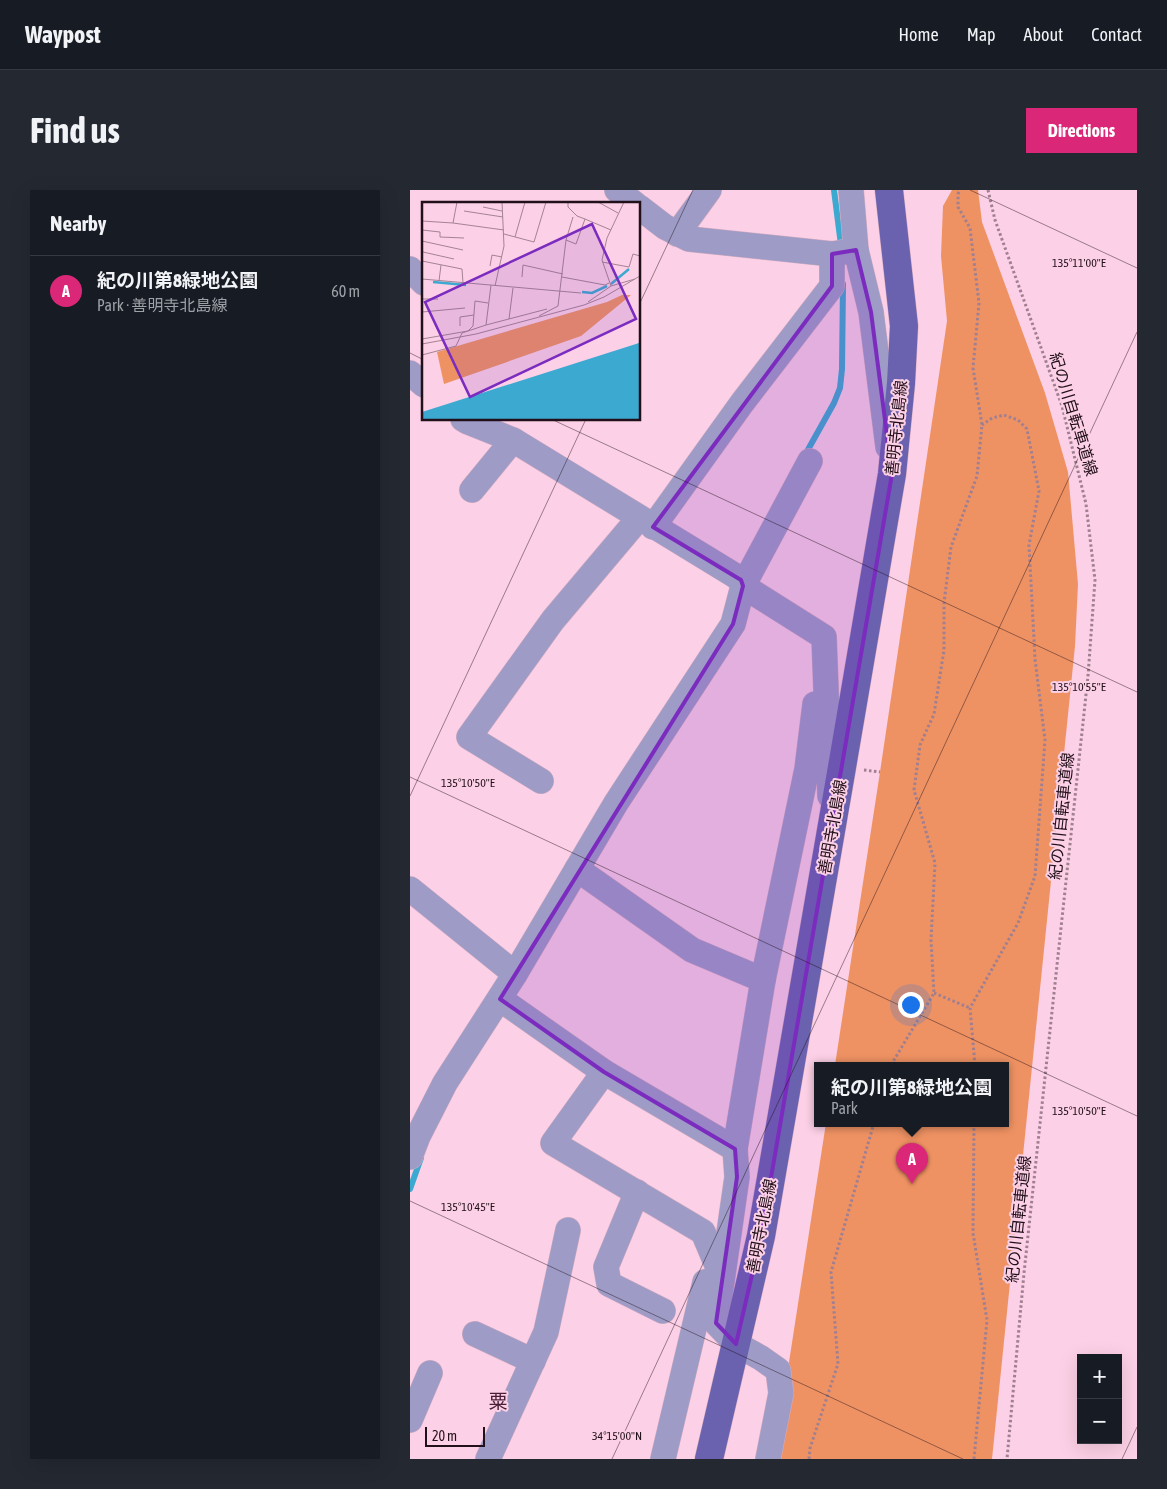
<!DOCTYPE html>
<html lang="en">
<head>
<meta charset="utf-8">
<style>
	:root { --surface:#171b24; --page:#242831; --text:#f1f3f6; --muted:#9ea1a6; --line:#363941; --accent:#db2777 }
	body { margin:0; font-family:"Asap Condensed","Noto Sans JP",sans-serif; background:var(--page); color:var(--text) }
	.controls { position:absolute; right:15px; bottom:15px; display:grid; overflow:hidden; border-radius:0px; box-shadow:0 5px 20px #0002 }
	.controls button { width:45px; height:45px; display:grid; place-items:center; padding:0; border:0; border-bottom:1px solid var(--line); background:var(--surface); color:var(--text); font:25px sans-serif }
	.scale { position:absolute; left:15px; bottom:12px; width:60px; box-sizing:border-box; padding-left:5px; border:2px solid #210f19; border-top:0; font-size:14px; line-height:18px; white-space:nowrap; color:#210f19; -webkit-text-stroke:4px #fcd0e6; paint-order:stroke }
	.you { position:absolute; left:500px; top:814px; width:18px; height:18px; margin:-12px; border:4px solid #fff; border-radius:50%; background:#1a73e8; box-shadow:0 0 0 8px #1a73e833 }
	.badge { display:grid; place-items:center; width:32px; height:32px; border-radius:50%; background:var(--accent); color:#fff; font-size:16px; font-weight:700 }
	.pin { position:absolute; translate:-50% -41px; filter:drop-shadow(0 1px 2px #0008) }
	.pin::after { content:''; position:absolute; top:26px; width:18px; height:15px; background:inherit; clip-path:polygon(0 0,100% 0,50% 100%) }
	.popup { position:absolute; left:404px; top:872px; width:195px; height:65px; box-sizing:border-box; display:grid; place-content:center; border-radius:0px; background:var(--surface); filter:drop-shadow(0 1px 4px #0005); font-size:16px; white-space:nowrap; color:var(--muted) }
	.popup b { font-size:19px; color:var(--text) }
	.popup::after { content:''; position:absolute; left:50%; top:100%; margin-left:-10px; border:10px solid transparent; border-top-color:var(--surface) }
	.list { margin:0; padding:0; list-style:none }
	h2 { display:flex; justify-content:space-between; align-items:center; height:65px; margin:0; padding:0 20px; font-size:21px }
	h2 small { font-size:16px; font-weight:400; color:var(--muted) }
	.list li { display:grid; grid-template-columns:32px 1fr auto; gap:15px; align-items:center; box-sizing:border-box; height:70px; padding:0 20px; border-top:1px solid var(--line) }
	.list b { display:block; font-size:19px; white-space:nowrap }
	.list p { margin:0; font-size:16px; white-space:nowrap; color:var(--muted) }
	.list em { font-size:16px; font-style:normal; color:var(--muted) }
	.map { position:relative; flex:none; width:727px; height:1269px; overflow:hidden; border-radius:0px }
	header { display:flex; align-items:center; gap:30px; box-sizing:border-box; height:70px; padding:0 25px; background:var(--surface); border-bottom:1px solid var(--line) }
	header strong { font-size:24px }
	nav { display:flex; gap:28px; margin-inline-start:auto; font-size:18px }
	.intro { display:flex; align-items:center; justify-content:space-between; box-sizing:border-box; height:120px; padding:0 30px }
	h1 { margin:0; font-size:35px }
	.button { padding:12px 22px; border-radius:0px; background:var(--accent); color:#fff; font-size:18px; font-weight:700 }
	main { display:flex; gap:30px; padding:0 30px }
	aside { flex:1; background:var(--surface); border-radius:0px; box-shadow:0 5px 20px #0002 }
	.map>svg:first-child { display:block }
	.green { fill:#ef9263 }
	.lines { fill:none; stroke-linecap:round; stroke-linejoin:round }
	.stream { stroke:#3ca9d1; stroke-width:6 }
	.minor-casing { stroke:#d5adc1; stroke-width:26 }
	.major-casing { stroke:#d5adc1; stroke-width:29 }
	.path { stroke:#a07f90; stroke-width:3; stroke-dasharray:2.5 2.5; stroke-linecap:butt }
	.minor { stroke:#9e9cc7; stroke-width:25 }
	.major { stroke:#6a61af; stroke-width:28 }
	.marked { fill:#7b2cbf; fill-opacity:0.2; stroke:#7b2cbf; stroke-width:4; stroke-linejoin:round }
	.ticks { fill:none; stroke:#210f19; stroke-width:1; stroke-opacity:0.45 }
	.labels { text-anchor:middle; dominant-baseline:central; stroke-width:4; stroke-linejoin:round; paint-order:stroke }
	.street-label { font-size:16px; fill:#210f19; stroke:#fcd0e6 }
	.quarter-label { font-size:19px; fill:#471e35; stroke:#fcd0e6 }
	.inset-river { fill:none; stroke:#3ca9d1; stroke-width:2.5 }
	.inset-road { fill:none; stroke:#a48394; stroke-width:1 }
	.view { fill:#7b2cbf; fill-opacity:0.15; stroke:#7b2cbf; stroke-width:2.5 }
	.inset-edge { fill:none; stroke:#210f19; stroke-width:2.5 }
	.ticks-label { font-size:12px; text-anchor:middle; fill:#210f19; stroke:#fcd0e6; stroke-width:4; stroke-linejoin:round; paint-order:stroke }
</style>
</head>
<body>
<header>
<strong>Waypost</strong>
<nav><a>Home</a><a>Map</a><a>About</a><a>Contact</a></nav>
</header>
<div class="intro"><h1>Find us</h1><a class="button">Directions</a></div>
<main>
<aside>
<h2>Nearby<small></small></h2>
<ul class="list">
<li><span class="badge">A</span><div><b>紀の川第8緑地公園</b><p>Park · 善明寺北島線</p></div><em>60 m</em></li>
</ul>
</aside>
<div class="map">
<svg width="727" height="1269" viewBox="0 0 727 1269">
	<rect width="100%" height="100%" fill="#fcd0e6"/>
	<path class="green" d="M 542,0 L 568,0 L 572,32 L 635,203 L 658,282 L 668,394 L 665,456 L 582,1269 L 364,1269 L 416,933 L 596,933 L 596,875 L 425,875 L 470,582 L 537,131 L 531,66 L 533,16 Z"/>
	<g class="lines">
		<g class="stream">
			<path d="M 424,0 L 431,55"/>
			<path d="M 395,265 L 424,213 L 430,198 L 432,179 L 433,94"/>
			<path d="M 0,999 L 11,968"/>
		</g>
		<defs>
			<g id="minor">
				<path d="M 207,0 L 225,14"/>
				<path d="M 441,0 L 446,60"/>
				<path d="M 229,17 L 255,37 L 279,49 L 422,64 L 446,60 L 461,122 L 478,257"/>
				<path d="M 267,44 L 299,0"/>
				<path d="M 0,79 L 14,93"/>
				<path d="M 0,183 L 14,195"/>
				<path d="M 53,229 L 58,232 L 103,250 L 324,385 L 331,390 L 333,396 L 414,447 L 420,606"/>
				<path d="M 62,300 L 103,250"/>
				<path d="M 243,337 L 332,213 L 422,96 L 422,64"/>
				<path d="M 131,591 L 59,547 L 143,430 L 229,328"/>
				<path d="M 167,679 L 282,760 L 353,790"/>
				<path d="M 0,699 L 105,784"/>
				<path d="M 90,809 L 194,882 L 325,959 L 327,987 L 306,1133 L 326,1154 L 351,1168 L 368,1180 L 371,1203 L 358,1269"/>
				<path d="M 194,882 L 143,953 L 293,1042 L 312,1087 L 295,1092 L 253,1269"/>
				<path d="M 325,959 L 353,790 L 397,579 L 405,514"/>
				<path d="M 0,967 L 8,946 L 35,893 L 105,784 L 206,613 L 323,434 L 333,396 L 400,271"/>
				<path d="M 227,1002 L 196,1077 L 199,1094 L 253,1121"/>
				<path d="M 65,1144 L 123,1171"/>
				<path d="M 0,1230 L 20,1183"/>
				<path d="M 78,1269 L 136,1142 L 158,1040"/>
			</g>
			<path id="major" d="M 299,1269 L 351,1046 L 432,577 L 482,284 L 491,193 L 494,136 L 479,0"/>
		</defs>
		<use href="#minor" class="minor-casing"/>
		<use href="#major" class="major-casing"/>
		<g class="path">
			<path d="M 578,0 L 585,30 L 652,216 L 676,314 L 685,390 L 678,486 L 614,1083 L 597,1269"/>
			<path d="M 454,580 L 470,582"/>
			<path d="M 524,803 L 560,818"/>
			<path d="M 481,875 L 524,803 L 521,750 L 525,673 L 504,600 L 510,555 L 524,524 L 534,460 L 534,413 L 541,357 L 567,286 L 572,235 L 563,178 L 569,113 L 560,38 L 548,17 L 548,4 L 550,0"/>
			<path d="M 565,875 L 560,818 L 608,733 L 625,686 L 635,550 L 625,469 L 619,355 L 629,301 L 617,239 L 608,230 L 594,225 L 582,228 L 572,235"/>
			<path d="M 399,1269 L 400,1258 L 428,1174 L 421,1082 L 464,933"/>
			<path d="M 564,1269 L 577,1130 L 563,1043 L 564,933"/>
		</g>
		<use href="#minor" class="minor"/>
		<use href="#major" class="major"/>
	</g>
	<path class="marked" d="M 446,60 L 461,122 L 482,284 L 351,1046 L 326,1154 L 306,1133 L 327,987 L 325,959 L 194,882 L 90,809 L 323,434 L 333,396 L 331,390 L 243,337 L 422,96 L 422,64 Z"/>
	<path class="ticks" d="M 560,0 L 727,78M 229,115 L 283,0M 0,163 L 14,170M 141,229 L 727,502M 0,587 L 727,926M 0,606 L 176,229M 0,1011 L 553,1269M 202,1269 L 727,142M 712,1269 L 727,1237"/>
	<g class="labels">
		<g class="street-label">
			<text transform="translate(664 224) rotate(73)">紀の川自転車道線</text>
			<text transform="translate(486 238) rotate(-84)">善明寺北島線</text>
			<text transform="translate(651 626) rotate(-84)">紀の川自転車道線</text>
			<text transform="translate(422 637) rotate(-80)">善明寺北島線</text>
			<text transform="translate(608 1029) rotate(-84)">紀の川自転車道線</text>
			<text transform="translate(351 1036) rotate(-79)">善明寺北島線</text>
		</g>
		<g class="quarter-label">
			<text x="88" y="1211">粟</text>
		</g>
	</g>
	<g transform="translate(12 12)">
		<rect width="218" height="218" fill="#fcd0e6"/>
		<path d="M 200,93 L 209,93 L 159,134 L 22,182 L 15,150 L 185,100 Z" fill="#ef9263"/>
		<path d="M 217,141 L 217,217 L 0,217 L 0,210 Z" fill="#3ca9d1"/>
		<path class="inset-river" d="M 11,80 L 44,83M 189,82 L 207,67M 160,90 L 170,91 L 185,84"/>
		<path class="inset-road" d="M 35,0 L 31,21 L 82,28M 176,0 L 196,11M 61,5 L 80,9M 42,9 L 81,15M 163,17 L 189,28M 0,19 L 31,21M 0,28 L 18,30 L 18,35 L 42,36M 82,32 L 112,40 L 124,0M 93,35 L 103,0M 144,38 L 151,15M 0,39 L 41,48M 1,50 L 32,57M 0,59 L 40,67 L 41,81M 180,60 L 207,65 L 211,52 L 218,54M 68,64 L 70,53 L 80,55M 100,75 L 101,63 L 141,72M 140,75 L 183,83 L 187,81M 0,77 L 159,91M 17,79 L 19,63M 73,84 L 82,44 L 80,0M 189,84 L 213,77M 0,97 L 16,97M 166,100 L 189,84 L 180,58 L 185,36 L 202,0M 0,110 L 43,106M 117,114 L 136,104 L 144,38 L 154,42 L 163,17 L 155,14 L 146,5 L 146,0M 87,117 L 91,86M 64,123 L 125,107M 38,124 L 38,115 L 52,113M 0,137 L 46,129 L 51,124 L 53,99 L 66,101M 0,142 L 54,132 L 162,103 L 182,95 L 218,74M 0,153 L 34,144 L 40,131 L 64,123 L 69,83"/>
		<path class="view" d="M 170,22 L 214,117 L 48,195 L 3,100 Z"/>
		<rect width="218" height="218" class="inset-edge"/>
	</g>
	<g class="ticks-label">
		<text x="669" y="77">135°11'00"E</text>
		<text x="669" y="501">135°10'55"E</text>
		<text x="58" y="597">135°10'50"E</text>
		<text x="669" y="925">135°10'50"E</text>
		<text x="58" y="1021">135°10'45"E</text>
		<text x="207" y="1250">34°15'00"N</text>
	</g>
</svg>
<div class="controls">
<button>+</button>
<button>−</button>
</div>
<div class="scale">20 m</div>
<div class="you"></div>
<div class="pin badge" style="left:502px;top:994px">A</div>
<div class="popup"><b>紀の川第8緑地公園</b>Park</div>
</div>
</main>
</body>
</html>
